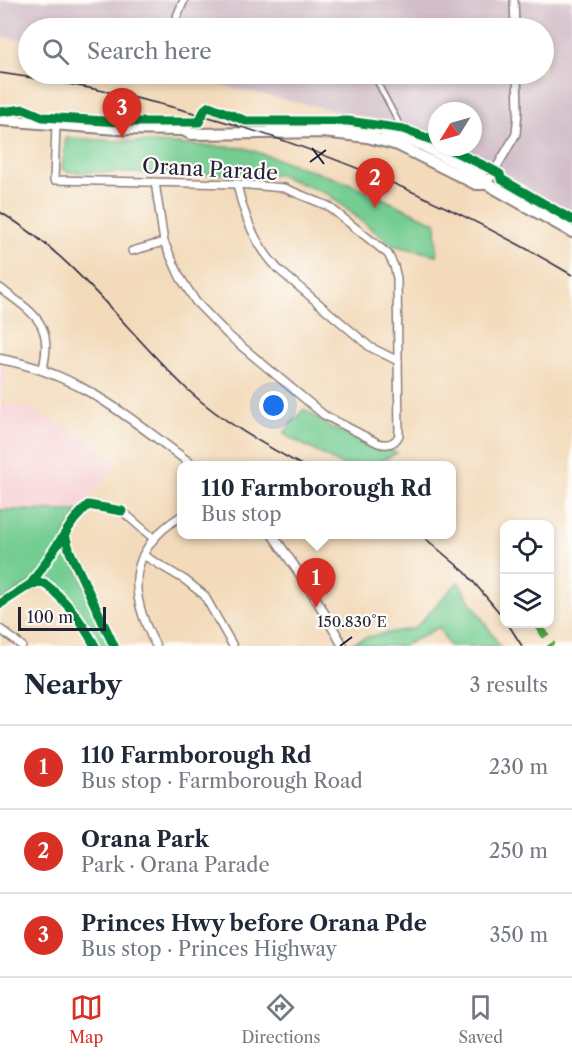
<!DOCTYPE html>
<html lang="en">
<head>
<meta charset="utf-8">
<style>
	:root { --surface:#fff; --page:#f2f2f3; --text:#1f2937; --muted:#747a83; --line:#e0e1e3; --accent:#d93025 }
	body { margin:0; font-family:"Libre Caslon Text",serif; background:var(--page); color:var(--text) }
	.controls { position:absolute; right:18px; bottom:18px; display:grid; overflow:hidden; border-radius:12px; box-shadow:0 3px 9px #0003 }
	.controls button { width:54px; height:54px; display:grid; place-items:center; padding:0; border:0; border-bottom:2px solid var(--line); background:var(--surface); color:var(--text); font:30px sans-serif }
	.compass { position:absolute; left:428px; top:102px; width:54px; height:54px; border-radius:50%; background:var(--surface); box-shadow:0 3px 9px #0003; rotate:233deg }
	.scale { position:absolute; left:18px; bottom:15px; width:88px; box-sizing:border-box; padding-left:6px; border:3px solid #22223b; border-top:0; font-size:16px; line-height:21px; white-space:nowrap; color:#22223b; -webkit-text-stroke:4px #fdfcf7; paint-order:stroke }
	.you { position:absolute; left:274px; top:406px; width:21px; height:21px; margin:-15px; border:4px solid #fff; border-radius:50%; background:#1a73e8; box-shadow:0 0 0 9px #1a73e833 }
	.badge { display:grid; place-items:center; width:39px; height:39px; border-radius:50%; background:var(--accent); color:#fff; font-size:20px; font-weight:700 }
	.pin { position:absolute; translate:-50% -50px; filter:drop-shadow(0 2px 3px #0008) }
	.pin::after { content:''; position:absolute; top:32px; width:21px; height:18px; background:inherit; clip-path:polygon(0 0,100% 0,50% 100%) }
	.popup { position:absolute; left:177px; top:461px; width:279px; height:78px; box-sizing:border-box; display:grid; place-content:center; border-radius:12px; background:var(--surface); filter:drop-shadow(0 2px 4px #0005); font-size:20px; white-space:nowrap; color:var(--muted) }
	.popup b { font-size:22px; color:var(--text) }
	.popup::after { content:''; position:absolute; left:50%; top:100%; margin-left:-12px; border:12px solid transparent; border-top-color:var(--surface) }
	.list { margin:0; padding:0; list-style:none }
	h2 { display:flex; justify-content:space-between; align-items:center; height:78px; margin:0; padding:0 24px; font-size:26px }
	h2 small { font-size:20px; font-weight:400; color:var(--muted) }
	.list li { display:grid; grid-template-columns:39px 1fr auto; gap:18px; align-items:center; box-sizing:border-box; height:84px; padding:0 24px; border-top:2px solid var(--line) }
	.list b { display:block; font-size:22px; white-space:nowrap }
	.list p { margin:0; font-size:20px; white-space:nowrap; color:var(--muted) }
	.list em { font-size:20px; font-style:normal; color:var(--muted) }
	.icon { flex:none; width:33px; height:33px; fill:none; stroke:currentColor; stroke-width:2; stroke-linecap:round; stroke-linejoin:round }
	.map { position:relative; flex:none; width:572px; height:646px; overflow:hidden }
	.search { position:absolute; background:var(--surface); box-shadow:0 3px 9px #0003; left:18px; right:18px; top:18px; height:66px; display:flex; align-items:center; gap:15px; box-sizing:border-box; padding:0 21px; border-radius:33px; color:var(--muted); font-size:22px }
	.sheet { height:330px; background:var(--surface) }
	nav { display:flex; justify-content:space-around; align-items:center; box-sizing:border-box; height:84px; border-top:2px solid var(--line); background:var(--surface); font-size:16px; color:var(--muted) }
	nav a { display:grid; justify-items:center; gap:3px }
	nav .on { color:var(--accent) }
	.map>svg:first-child { display:block }
	.built { fill:#f7cfd4 }
	.industrial { fill:#d2bdc8 }
	.green { fill:#75cd92; stroke:#4c7866; stroke-width:1.5 }
	.lines { fill:none; stroke-linecap:round; stroke-linejoin:round }
	.service-casing { stroke:#8a7e7a; stroke-width:7 }
	.minor-casing { stroke:#8a7e7a; stroke-width:10 }
	.tertiary-casing { stroke:#8a7e7a; stroke-width:11 }
	.primary-casing { stroke:#8a7e7a; stroke-width:14 }
	.service { stroke:#fff; stroke-width:4 }
	.minor { stroke:#fff; stroke-width:7 }
	.tertiary { stroke:#fff; stroke-width:8 }
	.primary { stroke:#fff; stroke-width:10 }
	.rail { stroke:#22223b; stroke-width:1.5 }
	.quiet { stroke:#50a245; stroke-width:8; stroke-dasharray:15 8; stroke-linecap:butt }
	.cycleway-casing { stroke:#fdfcf7; stroke-width:13 }
	.cycleway { stroke:#00873e; stroke-width:9 }
	.ticks { fill:none; stroke:#22223b; stroke-width:2 }
	.labels { text-anchor:middle; dominant-baseline:central; stroke-width:4.5; stroke-linejoin:round; paint-order:stroke }
	.street-label { font-size:21px; fill:#22223b; stroke:#fdfcf7 }
	.ticks-label { font-size:15px; text-anchor:middle; fill:#22223b; stroke:#fdfcf7; stroke-width:4.5; stroke-linejoin:round; paint-order:stroke }
</style>
</head>
<body>
<div class="map">
<svg width="572" height="646" viewBox="0 0 572 646">
	<rect width="100%" height="100%" fill="#fdfcf7"/>
	<filter id="ink" filterUnits="userSpaceOnUse"><feTurbulence type="fractalNoise" baseFrequency=".0167" numOctaves="2"/><feDisplacementMap in="SourceGraphic" scale="12" xChannelSelector="R" yChannelSelector="G"/><feConvolveMatrix kernelMatrix="1 2 1 2 8 2 1 2 1" color-interpolation-filters="sRGB"/></filter>
	<filter id="wash" filterUnits="userSpaceOnUse"><feTurbulence type="fractalNoise" baseFrequency=".008" numOctaves="4" result="noise"/><feDisplacementMap in="SourceGraphic" scale="24" xChannelSelector="R" yChannelSelector="G"/><feGaussianBlur stdDeviation="1.35" result="paint"/><feColorMatrix in="noise" values="0 0 0 0 0 0 0 0 0 0 0 0 0 0 0 0 0 1.4 0 .05"/><feComposite in="paint" operator="in"/></filter>
	<g filter="url(#wash)">
		<rect width="100%" height="100%" fill="#f3daba"/>
		<path class="built" d="M 0,367 L 9,369 L 6,371 L 1,404 L 27,408 L 78,433 L 117,462 L 80,512 L 0,510 Z"/>
		<path class="industrial" d="M 0,0 L 572,0 L 572,219 L 446,147 L 473,147 L 473,111 L 437,111 L 437,144 L 372,119 L 170,74 L 544,74 L 544,28 L 28,28 L 28,40 L 0,37 Z"/>
		<g class="green">
			<path d="M 66,138 L 245,148 L 351,184 L 436,223 L 437,255 L 392,245 L 328,194 L 279,175 L 69,172 L 62,169 Z"/>
			<path d="M 304,409 L 332,428 L 397,453 L 372,465 L 342,465 L 283,434 Z"/>
			<path d="M 0,510 L 80,511 L 65,533 L 66,546 L 113,646 L 98,646 L 73,607 L 47,581 L 36,580 L 0,602 Z"/>
			<path d="M 458,582 L 500,646 L 449,646 L 439,627 L 403,646 L 353,646 L 351,644 L 367,637 L 415,628 Z"/>
		</g>
	</g>
	<g filter="url(#ink)">
		<g class="lines">
			<defs>
				<path id="service" d="M 373,74 L 400,125 L 401,136"/>
				<g id="minor">
					<path d="M 514,0 L 515,28"/>
					<path d="M 177,16 L 184,0"/>
					<path d="M 56,125 L 54,180 L 237,184 L 284,188 L 328,206 L 388,254 L 394,266 L 397,278 L 399,435 C 395,444 387,446 378,443 L 324,415 L 228,335 L 196,302 L 180,277 L 164,242 L 155,182"/>
					<path d="M 237,184 C 244,217 255,244 278,269 L 370,347 L 398,361"/>
					<path d="M 487,184 L 516,134 L 518,111 L 517,74"/>
					<path d="M 132,251 L 164,242"/>
					<path d="M 0,288 C 33,313 54,323 43,368"/>
					<path d="M 122,511 L 153,538"/>
					<path d="M 143,555 L 185,580 L 204,595 L 233,646"/>
					<path d="M 0,629 L 22,646"/>
					<path d="M 156,646 C 128,593 126,551 181,516"/>
				</g>
				<g id="tertiary">
					<path d="M 0,359 C 80,373 130,419 194,466"/>
					<path d="M 272,534 L 311,590 L 343,646"/>
				</g>
				<g id="primary">
					<path d="M 0,120 L 117,129 L 183,130 L 191,134 L 323,132 L 367,137 L 398,145 L 476,184 L 487,184"/>
					<path d="M 272,126 L 340,125 L 381,130 L 420,144 L 481,176 L 487,184 L 572,232"/>
				</g>
			</defs>
			<use href="#service" class="service-casing"/>
			<use href="#minor" class="minor-casing"/>
			<use href="#tertiary" class="tertiary-casing"/>
			<use href="#primary" class="primary-casing"/>
			<use href="#service" class="service"/>
			<use href="#minor" class="minor"/>
			<use href="#tertiary" class="tertiary"/>
			<use href="#primary" class="primary"/>
			<g class="rail">
				<path d="M 0,73 C 204,101 395,170 572,275"/>
				<path d="M 0,212 C 77,257 125,331 189,391 C 223,422 263,444 303,466"/>
				<path d="M 420,534 L 465,572 L 504,618"/>
				<path d="M 508,624 L 522,646"/>
			</g>
			<path class="quiet" d="M 538,624 L 552,646"/>
			<defs>
				<g id="cycleway">
					<path d="M 0,112 L 24,109 L 43,117 L 120,122 L 199,122 L 205,109 L 209,106 L 246,121 L 348,121 L 403,129 L 437,142"/>
					<path d="M 446,147 C 464,157 485,165 500,174 L 501,179 L 572,220"/>
					<path d="M 65,535 L 70,552 L 114,646"/>
					<path d="M 31,584 L 44,583 C 66,600 82,622 95,646"/>
					<path d="M 0,604 L 31,584 L 74,520 L 88,505 L 122,511"/>
				</g>
			</defs>
			<use href="#cycleway" class="cycleway-casing"/>
			<use href="#cycleway" class="cycleway"/>
		</g>
	</g>
	<path class="ticks" d="M 312,148 L 324,164M 310,162 L 326,150M 340,646 L 352,637"/>
	<g class="labels">
		<g class="street-label">
			<text transform="translate(210 169) rotate(3)">Orana Parade</text>
		</g>
	</g>
	<g class="ticks-label">
		<text x="352" y="627">150.830°E</text>
	</g>
</svg>
<div class="controls">
<button><svg class="icon" aria-label="locate" viewBox="0 0 24 24"><circle cx="12" cy="12" r="6"/><path d="M12 2v4M12 18v4M2 12h4M18 12h4"/></svg></button>
<button><svg class="icon" aria-label="layers" viewBox="0 0 24 24"><path d="M12 4l9 5-9 5-9-5zM3 14l9 5 9-5"/></svg></button>
</div>
<svg class="compass" viewBox="-18 -18 36 36"><path d="M0-13l5 13h-10z" fill="#e53935"/><path d="M0 13l5-13h-10z" fill="#747a83"/></svg>
<div class="scale">100 m</div>
<div class="you"></div>
<div class="pin badge" style="left:316px;top:608px">1</div>
<div class="popup"><b>110 Farmborough Rd</b>Bus stop</div>
<div class="pin badge" style="left:375px;top:208px">2</div>
<div class="pin badge" style="left:122px;top:138px">3</div>
<div class="search"><svg class="icon" aria-label="search" viewBox="0 0 24 24"><circle cx="10" cy="10" r="6"/><path d="M15 15l6 6"/></svg>Search here</div>
</div>
<section class="sheet">
<h2>Nearby<small>3 results</small></h2>
<ul class="list">
<li><span class="badge">1</span><div><b>110 Farmborough Rd</b><p>Bus stop · Farmborough Road</p></div><em>230 m</em></li>
<li><span class="badge">2</span><div><b>Orana Park</b><p>Park · Orana Parade</p></div><em>250 m</em></li>
<li><span class="badge">3</span><div><b>Princes Hwy before Orana Pde</b><p>Bus stop · Princes Highway</p></div><em>350 m</em></li>
</ul>
</section>
<nav>
<a class="on"><svg class="icon" aria-label="map" viewBox="0 0 24 24"><path d="M3 6l6-2 6 2 6-2v14l-6 2-6-2-6 2zM9 4v14M15 6v14"/></svg>Map</a>
<a><svg class="icon" aria-label="directions" viewBox="0 0 24 24"><path d="M12 3l9 9-9 9-9-9zM9 14v-3h6M13 9l2 2-2 2"/></svg>Directions</a>
<a><svg class="icon" aria-label="saved" viewBox="0 0 24 24"><path d="M7 4h10v16l-5-4-5 4z"/></svg>Saved</a>
</nav>
</body>
</html>
